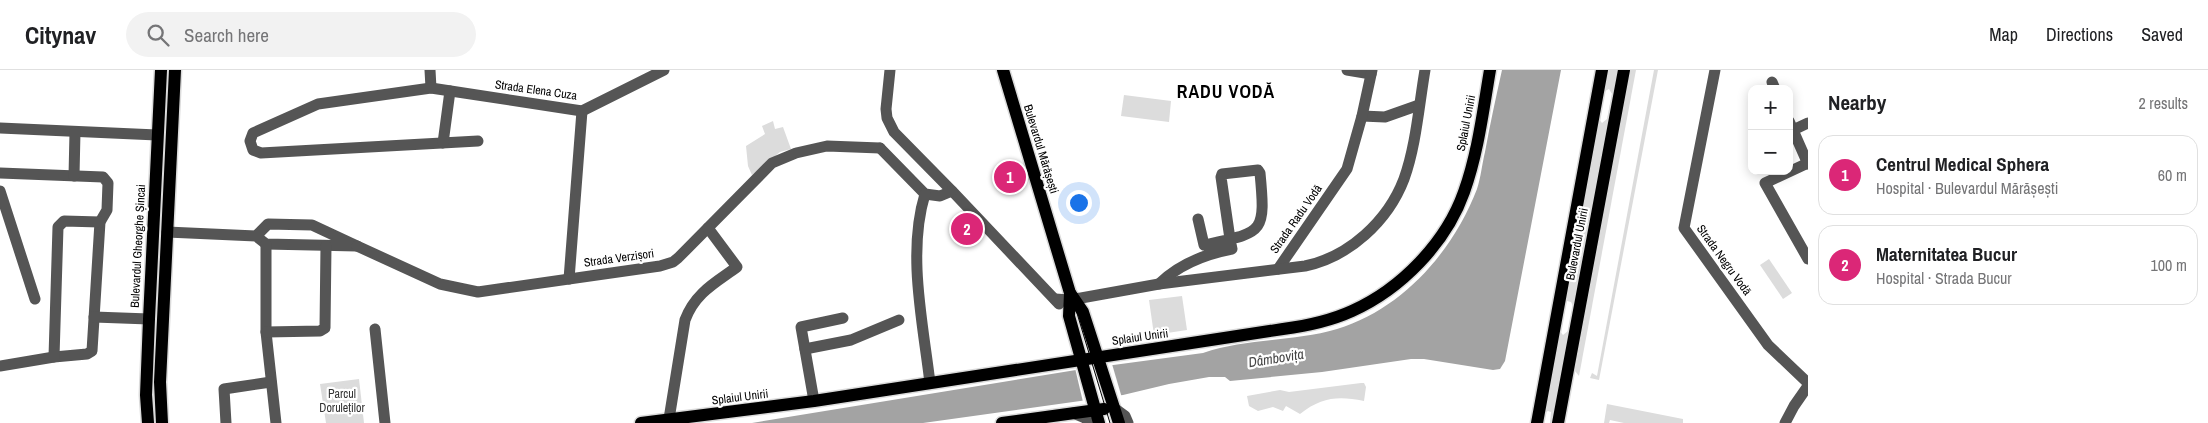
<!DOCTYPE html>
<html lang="en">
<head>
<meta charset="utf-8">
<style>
	:root { --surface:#fff; --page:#f2f2f2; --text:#202124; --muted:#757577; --line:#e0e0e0; --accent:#db2777 }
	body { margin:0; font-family:"Archivo Narrow",sans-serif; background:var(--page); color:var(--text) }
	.controls { position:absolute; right:15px; top:15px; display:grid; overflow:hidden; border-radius:10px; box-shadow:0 2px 12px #0003 }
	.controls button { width:45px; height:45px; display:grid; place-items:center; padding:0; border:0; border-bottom:1px solid var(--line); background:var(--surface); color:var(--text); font:25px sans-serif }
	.you { position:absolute; left:1078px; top:132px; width:18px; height:18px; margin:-12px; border:4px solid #fff; border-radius:50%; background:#1a73e8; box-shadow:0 0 0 8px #1a73e833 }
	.badge { display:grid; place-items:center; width:32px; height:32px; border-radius:50%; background:var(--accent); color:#fff; font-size:16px; font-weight:700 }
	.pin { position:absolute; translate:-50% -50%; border:2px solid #fff; box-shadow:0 1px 5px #0006 }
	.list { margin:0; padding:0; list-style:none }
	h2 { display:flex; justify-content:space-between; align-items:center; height:65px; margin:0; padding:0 20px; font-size:21px }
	h2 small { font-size:16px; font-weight:400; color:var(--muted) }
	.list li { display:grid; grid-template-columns:32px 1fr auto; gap:15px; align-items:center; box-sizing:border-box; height:80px; margin:0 10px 10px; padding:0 10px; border:1px solid var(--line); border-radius:15px }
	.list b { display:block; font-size:19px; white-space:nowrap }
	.list p { margin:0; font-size:16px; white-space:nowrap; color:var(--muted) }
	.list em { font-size:16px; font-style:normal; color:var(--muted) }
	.icon { flex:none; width:28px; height:28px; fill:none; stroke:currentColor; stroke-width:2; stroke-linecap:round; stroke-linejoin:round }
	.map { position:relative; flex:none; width:1808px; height:353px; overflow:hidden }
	header { display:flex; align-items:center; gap:30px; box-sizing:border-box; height:70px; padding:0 25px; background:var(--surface); border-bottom:1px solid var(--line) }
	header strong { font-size:24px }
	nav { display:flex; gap:28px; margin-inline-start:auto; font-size:18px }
	.search { width:350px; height:45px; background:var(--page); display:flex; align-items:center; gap:12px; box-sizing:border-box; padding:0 18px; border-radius:28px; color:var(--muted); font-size:19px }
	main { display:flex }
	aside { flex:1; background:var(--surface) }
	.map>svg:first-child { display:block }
	.green { fill:#dcdcdc; fill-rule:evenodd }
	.water { fill:#a3a3a3 }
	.pier { fill:#fff }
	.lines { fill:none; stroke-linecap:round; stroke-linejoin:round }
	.major-casing { stroke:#dbdbdb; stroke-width:15 }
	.minor { stroke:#555; stroke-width:11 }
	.major { stroke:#000; stroke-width:12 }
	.tram { stroke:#000; stroke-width:1 }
	.labels { text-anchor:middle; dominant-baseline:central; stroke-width:4.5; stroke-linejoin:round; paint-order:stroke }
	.street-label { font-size:12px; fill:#000; stroke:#fff }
	.park-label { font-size:12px; fill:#333; stroke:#fff }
	.water-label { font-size:14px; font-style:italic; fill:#444; stroke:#fff }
	.district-label { font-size:18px; font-weight:bold; letter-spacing:1px; fill:#000; stroke:#fff }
</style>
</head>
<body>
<header>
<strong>Citynav</strong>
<div class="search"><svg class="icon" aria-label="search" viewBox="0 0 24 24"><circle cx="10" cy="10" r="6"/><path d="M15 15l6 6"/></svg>Search here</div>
<nav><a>Map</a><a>Directions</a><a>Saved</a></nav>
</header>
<main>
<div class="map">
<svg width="1808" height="353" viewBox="0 0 1808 353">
	<rect width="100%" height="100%" fill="#fff"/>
	<g class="green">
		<path d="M 1607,0 L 1617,0 L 1551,353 L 1550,353 L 1551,342 L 1548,341 L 1543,344 ZM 1609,19 L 1612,24 L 1607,49 L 1602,53 L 1598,48 L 1603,22 ZM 1567,231 L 1571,232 L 1573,236 L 1568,261 L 1563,265 L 1559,260 L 1564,234 Z"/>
		<path d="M 1631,0 L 1636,0 L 1579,306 L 1575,301 Z"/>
		<path d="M 1654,0 L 1658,0 L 1599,310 L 1590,308 L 1592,303 L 1597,306 Z"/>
		<path d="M 1124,25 L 1171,31 L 1169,52 L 1121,46 Z"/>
		<path d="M 773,51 L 775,59 L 783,57 L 791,79 L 780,82 L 752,105 L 748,96 L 746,76 L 765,64 L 762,56 Z"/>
		<path d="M 1769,189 L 1792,223 L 1783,229 L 1760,195 Z"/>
		<path d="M 1182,226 L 1187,260 L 1154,265 L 1149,230 Z"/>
		<path d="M 359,309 L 364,353 L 326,353 L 320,314 Z"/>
		<path d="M 1361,313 L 1364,313 L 1366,317 L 1364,331 C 1338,326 1322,327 1300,344 L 1286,336 L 1283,341 L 1273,337 L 1258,341 L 1249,336 L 1247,326 L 1280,320 L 1289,322 Z"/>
		<path d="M 1607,334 L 1683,349 L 1683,353 L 1624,353 L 1610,350 L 1609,353 L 1604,353 Z"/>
	</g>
	<path class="water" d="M 1502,0 L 1561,0 L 1505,291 L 1500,299 L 1493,300 L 1424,289 L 1411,289 L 1322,302 L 1230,311 L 1225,307 L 1209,307 L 1169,314 L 1123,325 L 923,353 L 752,353 L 1076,300 L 1203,283 C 1246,268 1293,272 1337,259 C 1403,239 1453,181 1477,119 C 1481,107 1482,94 1485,82 C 1490,54 1496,27 1502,0 Z"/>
	<path class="pier" d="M 1112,294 L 1122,328 L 1083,332 L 1075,298 Z"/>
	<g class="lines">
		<defs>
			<g id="major">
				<path d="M 1003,0 L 1070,223 L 1083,242 L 1119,353"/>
				<path d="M 1070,223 L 1069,246 L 1099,353"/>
				<path d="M 148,353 L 146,325 L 149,249 L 161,0"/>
				<path d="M 162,353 L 160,312 L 175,0"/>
				<path d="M 641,353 L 814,331 L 1283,259 C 1306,256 1330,251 1352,241 C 1401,219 1446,173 1464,122 C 1478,83 1483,41 1490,0"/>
				<path d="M 1002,353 L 1104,339"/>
				<path d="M 1537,353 L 1602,0"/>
				<path d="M 1558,353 L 1624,0"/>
			</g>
		</defs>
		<use href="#major" class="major-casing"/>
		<g class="minor">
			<path d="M 430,0 L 431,18"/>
			<path d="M 890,0 L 886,39 L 887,48 L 894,62 L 954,123 L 1059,234"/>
			<path d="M 1347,0 L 1371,4"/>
			<path d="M 1715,0 L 1684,158 L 1768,275 L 1808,313"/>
			<path d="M 1772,12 L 1775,19"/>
			<path d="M 1362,46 L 1385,47 L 1419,35"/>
			<path d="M 1789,51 L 1808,94"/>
			<path d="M 0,58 L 157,65"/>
			<path d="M 1793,60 L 1808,53"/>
			<path d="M 478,71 L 261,83 L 253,80 L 250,71 L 253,63 L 318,34 L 431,18 L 582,41 L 664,0"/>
			<path d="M 443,73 L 450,21"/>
			<path d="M 880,78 L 925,124 L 940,126 L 952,121"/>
			<path d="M 1808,93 L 1765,113 L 1808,189"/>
			<path d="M 0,103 L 103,107 L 108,113 L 107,140 L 100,152 L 92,281 L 87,284 L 54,287 L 0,296"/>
			<path d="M 74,106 L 75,62"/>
			<path d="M 0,121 L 35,229"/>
			<path d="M 925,124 C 907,183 923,253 930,313"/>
			<path d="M 167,162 L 256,166 L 266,174 L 357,176 L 312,155 L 268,154 L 256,166"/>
			<path d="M 266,174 L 266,262 L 276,353"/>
			<path d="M 357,176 L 440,214 L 478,222 L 660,196 L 673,192 L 678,188 L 772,93 L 796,83 L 827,76 L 880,78"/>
			<path d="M 1278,199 L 1347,99 L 1362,46 L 1372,0"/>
			<path d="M 569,209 L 582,41"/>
			<path d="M 1159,214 C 1178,195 1206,184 1232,179 L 1230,169 L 1221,107 L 1222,104 L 1258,100 L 1260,103 C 1266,165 1263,162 1204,175 L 1198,149"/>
			<path d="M 1055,229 L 1070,230 L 1159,214 L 1305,196 C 1349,187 1388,151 1404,109 C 1416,76 1419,35 1425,0"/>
			<path d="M 94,247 L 149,249"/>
			<path d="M 375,259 L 385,353"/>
			<path d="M 266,262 L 320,261 L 325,258 L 326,176"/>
			<path d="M 805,279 L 851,270 L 899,250"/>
			<path d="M 54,287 L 58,157 L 64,151 L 100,152"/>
			<path d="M 814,331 L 801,257 L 843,248"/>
			<path d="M 1114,338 L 1125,346 L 1128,353"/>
			<path d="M 1073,343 L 1085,348 L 1089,353"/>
			<path d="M 669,349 L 685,250 C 695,223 715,213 737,197 L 708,158"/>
			<path d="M 226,353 L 224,319 L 271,312"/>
			<path d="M 1785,353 L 1794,336 L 1808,316"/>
		</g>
		<use href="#major" class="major"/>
		<path class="tram" d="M 1004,0 L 1110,353"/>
	</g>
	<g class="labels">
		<g class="street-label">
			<text transform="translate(536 20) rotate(8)">Strada Elena Cuza</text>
			<text transform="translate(1466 53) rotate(-79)">Splaiul Unirii</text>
			<text transform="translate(1041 79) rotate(73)">Bulevardul Mărășești</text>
			<text transform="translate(1296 149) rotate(-55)">Strada Radu Vodă</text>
			<text transform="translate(1577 174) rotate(-79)">Bulevardul Unirii</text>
			<text transform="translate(138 176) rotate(-87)">Bulevardul Gheorghe Șincai</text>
			<text transform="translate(619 188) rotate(-8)">Strada Verzișori</text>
			<text transform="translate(1724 190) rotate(54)">Strada Negru Vodă</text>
			<text transform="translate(1140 267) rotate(-8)">Splaiul Unirii</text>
			<text transform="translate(740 327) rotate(-7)">Splaiul Unirii</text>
		</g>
		<g class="park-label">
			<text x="342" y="324">Parcul<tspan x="342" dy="14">Doruleților</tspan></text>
		</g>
		<g class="water-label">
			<text transform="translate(1276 288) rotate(-9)">Dâmbovița</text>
		</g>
		<g class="district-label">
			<text x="1226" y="21">RADU VODĂ</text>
		</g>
	</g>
</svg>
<div class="controls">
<button>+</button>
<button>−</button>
</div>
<div class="you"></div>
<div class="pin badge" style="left:1010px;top:107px">1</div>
<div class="pin badge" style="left:967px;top:159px">2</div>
</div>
<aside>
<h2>Nearby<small>2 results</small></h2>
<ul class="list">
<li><span class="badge">1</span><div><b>Centrul Medical Sphera</b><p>Hospital · Bulevardul Mărășești</p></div><em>60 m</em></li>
<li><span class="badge">2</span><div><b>Maternitatea Bucur</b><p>Hospital · Strada Bucur</p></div><em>100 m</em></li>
</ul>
</aside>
</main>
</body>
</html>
